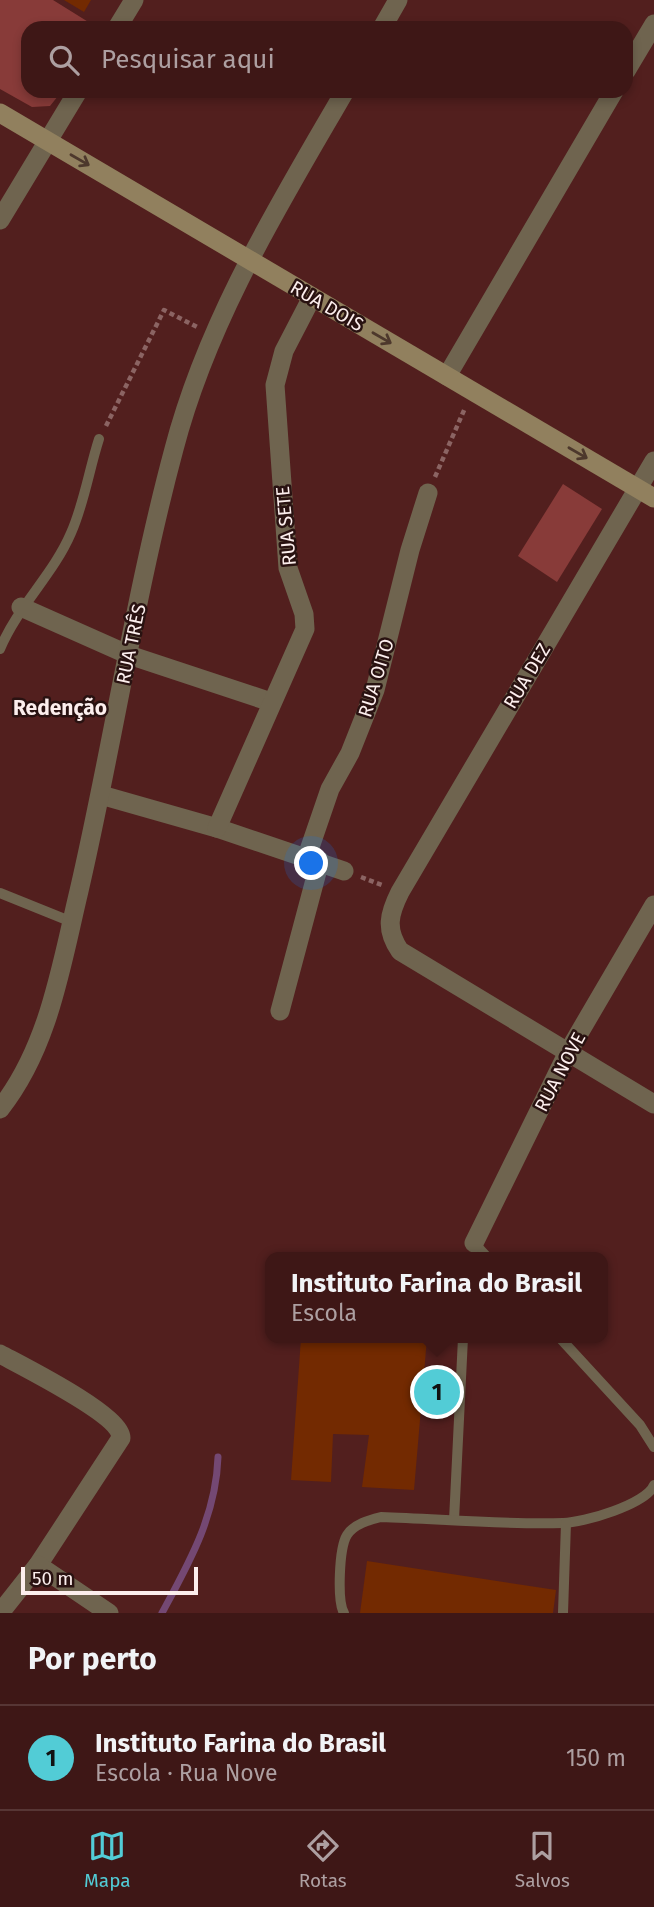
<!DOCTYPE html>
<html lang="pt">
<head>
<meta charset="utf-8">
<style>
	:root { --surface:#3e1716; --page:#492423; --text:#f1f3f6; --muted:#ad9fa1; --line:#573635; --accent:#52ccd6 }
	body { margin:0; font-family:"Fira Sans",sans-serif; background:var(--page); color:var(--text) }
	.scale { position:absolute; left:21px; bottom:18px; width:177px; box-sizing:border-box; padding-left:7px; border:4px solid #fceeed; border-top:0; font-size:19px; line-height:24px; white-space:nowrap; color:#fceeed; -webkit-text-stroke:5px #291211; paint-order:stroke }
	.you { position:absolute; left:312px; top:864px; width:24px; height:24px; margin:-18px; border:5px solid #fff; border-radius:50%; background:#1a73e8; box-shadow:0 0 0 10px #1a73e833 }
	.badge { display:grid; place-items:center; width:46px; height:46px; border-radius:50%; background:var(--accent); color:#111; font-size:23px; font-weight:700 }
	.pin { position:absolute; translate:-50% -50%; border:4px solid #fff; box-shadow:0 2px 7px #0006 }
	.popup { position:absolute; left:265px; top:1252px; width:343px; height:91px; box-sizing:border-box; display:grid; place-content:center; border-radius:14px; background:var(--surface); filter:drop-shadow(0 2px 5px #0005); font-size:23px; white-space:nowrap; color:var(--muted) }
	.popup b { font-size:26px; color:var(--text) }
	.popup::after { content:''; position:absolute; left:50%; top:100%; margin-left:-14px; border:14px solid transparent; border-top-color:var(--surface) }
	.list { margin:0; padding:0; list-style:none }
	h2 { display:flex; justify-content:space-between; align-items:center; height:91px; margin:0; padding:0 28px; font-size:30px }
	h2 small { font-size:23px; font-weight:400; color:var(--muted) }
	.list li { display:grid; grid-template-columns:46px 1fr auto; gap:21px; align-items:center; box-sizing:border-box; height:105px; padding:0 28px; border-top:2px solid var(--line) }
	.list b { display:block; font-size:26px; white-space:nowrap }
	.list p { margin:0; font-size:23px; white-space:nowrap; color:var(--muted) }
	.list em { font-size:23px; font-style:normal; color:var(--muted) }
	.icon { flex:none; width:38px; height:38px; fill:none; stroke:currentColor; stroke-width:2; stroke-linecap:round; stroke-linejoin:round }
	.map { position:relative; flex:none; width:654px; height:1613px; overflow:hidden }
	.search { position:absolute; background:var(--surface); box-shadow:0 4px 10px #0003; left:21px; right:21px; top:21px; height:77px; display:flex; align-items:center; gap:18px; box-sizing:border-box; padding:0 24px; border-radius:21px; color:var(--muted); font-size:26px }
	.sheet { height:196px; background:var(--surface) }
	nav { display:flex; justify-content:space-around; align-items:center; box-sizing:border-box; height:98px; border-top:2px solid var(--line); background:var(--surface); font-size:19px; color:var(--muted) }
	nav a { display:grid; justify-items:center; gap:4px }
	nav .on { color:var(--accent) }
	.map>svg:first-child { display:block }
	.green { fill:#883b39 }
	.lines { fill:none; stroke-linecap:round; stroke-linejoin:round }
	.stream { stroke:#744873; stroke-width:7 }
	.building { fill:#732a01 }
	.path { stroke:#8b6463; stroke-width:4.5; stroke-dasharray:5 3.5; stroke-linecap:butt }
	.service { stroke:#6f644f; stroke-width:10 }
	.minor { stroke:#6f644f; stroke-width:19 }
	.tertiary { stroke:#6f644f; stroke-width:19 }
	.secondary { stroke:#91805e; stroke-width:19 }
	.oneway { stroke:#4d382c }
	.labels { text-anchor:middle; dominant-baseline:central; stroke-width:5; stroke-linejoin:round; paint-order:stroke }
	.street-label { font-size:19px; fill:#fceeed; stroke:#291211 }
	.neighbourhood-label { font-size:21px; font-weight:bold; fill:#fceeed; stroke:#291211 }
</style>
</head>
<body>
<div class="map">
<svg width="654" height="1613" viewBox="0 0 654 1613">
	<rect width="100%" height="100%" fill="#521f1e"/>
	<g class="green">
		<path d="M 0,0 L 53,0 L 98,28 L 28,28 L 28,91 L 62,91 L 50,106 L 32,107 L 0,89 Z"/>
		<path d="M 563,484 L 602,509 L 557,582 L 518,556 Z"/>
	</g>
	<g class="lines">
		<path class="stream" d="M 162,1613 C 189,1563 216,1516 218,1457"/>
	</g>
	<g class="building">
		<path d="M 64,0 L 91,0 L 84,12 Z"/>
		<path d="M 301,1338 L 427,1338 L 414,1490 L 362,1487 L 369,1435 L 333,1434 L 331,1482 L 291,1480 Z"/>
		<path d="M 367,1561 L 556,1590 L 553,1613 L 360,1613 Z"/>
	</g>
	<g class="lines">
		<g class="path">
			<path d="M 106,426 L 164,310 L 197,327"/>
			<path d="M 435,477 L 465,408"/>
			<path d="M 361,877 L 382,885"/>
		</g>
		<g class="service">
			<path d="M 0,649 C 18,606 53,575 71,533 C 84,504 89,470 99,439"/>
			<path d="M 0,893 L 72,922"/>
			<path d="M 474,1243 L 487,1257"/>
			<path d="M 560,1338 L 640,1425 L 654,1447"/>
			<path d="M 454,1520 L 463,1338"/>
			<path d="M 344,1613 C 337,1601 339,1548 347,1535 C 354,1524 369,1520 381,1517 C 441,1519 503,1525 563,1523 C 583,1523 647,1504 654,1485"/>
			<path d="M 563,1613 L 566,1523"/>
		</g>
		<g class="minor">
			<path d="M 382,28 L 398,0"/>
			<path d="M 626,71 L 654,24"/>
			<path d="M 447,376 L 614,91"/>
			<path d="M 654,461 L 400,892 C 389,914 385,929 400,951 L 654,1104"/>
			<path d="M 21,607 L 129,655 L 271,702"/>
			<path d="M 101,795 L 217,828 L 344,871"/>
			<path d="M 217,828 L 305,629 L 304,614 L 288,568 L 275,385 L 284,351 L 312,297"/>
			<path d="M 307,856 L 330,789 L 350,753 L 375,690 L 410,550 L 428,493"/>
			<path d="M 280,1011 L 320,861"/>
			<path d="M 0,1109 C 49,1047 61,966 79,891 C 113,744 135,594 174,449 C 208,319 279,205 345,91"/>
			<path d="M 474,1243 L 568,1052 L 654,905"/>
			<path d="M 0,1354 C 22,1366 121,1415 121,1438 L 38,1565 L 0,1613"/>
			<path d="M 38,1565 L 109,1613"/>
		</g>
		<g class="tertiary">
			<path d="M 117,28 L 134,0"/>
			<path d="M 0,220 L 78,91"/>
		</g>
		<path class="secondary" d="M 0,113 L 654,498"/>
	</g>
	<defs><path id="oneway-shaft" d="M-6 0H5M1.5-3L5.5 0L1.5 3" fill="none" stroke-width="1.6" stroke-linecap="round" stroke-linejoin="round" transform="scale(1.75)"/></defs>
	<g class="oneway">
		<use href="#oneway-shaft" transform="translate(80 160) rotate(30)"/>
		<use href="#oneway-shaft" transform="translate(382 338) rotate(30)"/>
		<use href="#oneway-shaft" transform="translate(578 453) rotate(30)"/>
	</g>
	<g class="labels">
		<g class="street-label">
			<text transform="translate(327 306) rotate(30)">RUA DOIS</text>
			<text transform="translate(286 526) rotate(-95)">RUA SETE</text>
			<text transform="translate(131 644) rotate(-78)">RUA TRÊS</text>
			<text transform="translate(527 676) rotate(-59)">RUA DEZ</text>
			<text transform="translate(376 678) rotate(-73)">RUA OITO</text>
			<text transform="translate(560 1072) rotate(-62)">RUA NOVE</text>
		</g>
		<g class="neighbourhood-label">
			<text x="60" y="708">Redenção</text>
		</g>
	</g>
</svg>
<div class="scale">50 m</div>
<div class="you"></div>
<div class="pin badge" style="left:437px;top:1392px">1</div>
<div class="popup"><b>Instituto Farina do Brasil</b>Escola</div>
<div class="search"><svg class="icon" aria-label="search" viewBox="0 0 24 24"><circle cx="10" cy="10" r="6"/><path d="M15 15l6 6"/></svg>Pesquisar aqui</div>
</div>
<section class="sheet">
<h2>Por perto<small></small></h2>
<ul class="list">
<li><span class="badge">1</span><div><b>Instituto Farina do Brasil</b><p>Escola · Rua Nove</p></div><em>150 m</em></li>
</ul>
</section>
<nav>
<a class="on"><svg class="icon" aria-label="map" viewBox="0 0 24 24"><path d="M3 6l6-2 6 2 6-2v14l-6 2-6-2-6 2zM9 4v14M15 6v14"/></svg>Mapa</a>
<a><svg class="icon" aria-label="directions" viewBox="0 0 24 24"><path d="M12 3l9 9-9 9-9-9zM9 14v-3h6M13 9l2 2-2 2"/></svg>Rotas</a>
<a><svg class="icon" aria-label="saved" viewBox="0 0 24 24"><path d="M7 4h10v16l-5-4-5 4z"/></svg>Salvos</a>
</nav>
</body>
</html>
